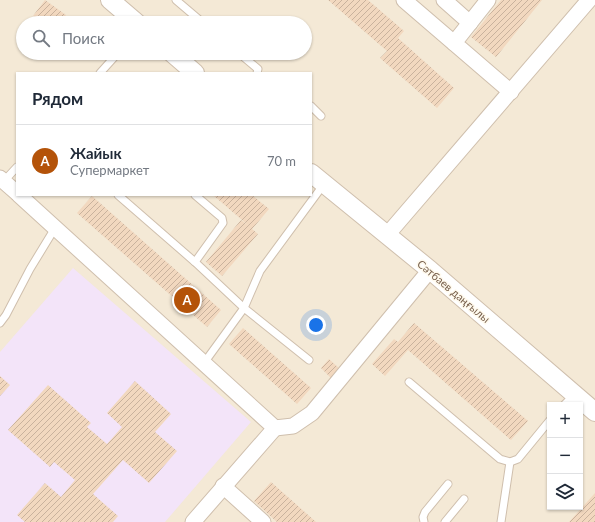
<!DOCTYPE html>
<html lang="ru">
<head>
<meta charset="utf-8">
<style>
	:root { --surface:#fff; --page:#f6f6f7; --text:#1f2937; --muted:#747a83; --line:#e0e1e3; --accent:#b45309 }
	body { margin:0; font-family:Lato,sans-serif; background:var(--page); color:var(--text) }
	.controls { position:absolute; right:12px; bottom:12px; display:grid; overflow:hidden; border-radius:0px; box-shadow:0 1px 3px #0004 }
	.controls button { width:36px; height:36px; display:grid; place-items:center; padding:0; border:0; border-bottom:1px solid var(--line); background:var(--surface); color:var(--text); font:20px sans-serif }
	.you { position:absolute; left:316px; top:325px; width:14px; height:14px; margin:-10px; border:3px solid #fff; border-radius:50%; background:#1a73e8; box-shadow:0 0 0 6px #1a73e833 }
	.badge { display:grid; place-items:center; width:26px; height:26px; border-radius:50%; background:var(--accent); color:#fff; font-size:13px; font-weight:700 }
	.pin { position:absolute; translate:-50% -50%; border:2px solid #fff; box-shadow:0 1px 4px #0006 }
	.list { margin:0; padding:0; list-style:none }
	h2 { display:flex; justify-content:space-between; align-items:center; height:52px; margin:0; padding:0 16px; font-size:17px }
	h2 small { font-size:13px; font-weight:400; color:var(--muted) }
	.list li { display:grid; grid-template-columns:26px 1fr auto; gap:12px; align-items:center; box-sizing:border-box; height:72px; padding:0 16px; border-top:1px solid var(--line) }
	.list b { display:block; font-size:15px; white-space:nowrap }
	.list p { margin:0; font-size:13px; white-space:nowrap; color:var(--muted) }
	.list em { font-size:13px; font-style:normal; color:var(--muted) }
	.icon { flex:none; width:22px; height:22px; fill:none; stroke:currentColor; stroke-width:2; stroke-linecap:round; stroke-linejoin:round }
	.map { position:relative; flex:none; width:595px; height:522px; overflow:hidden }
	.search { position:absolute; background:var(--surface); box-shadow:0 1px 3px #0004; left:16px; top:16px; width:296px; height:44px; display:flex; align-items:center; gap:10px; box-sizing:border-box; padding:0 14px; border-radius:22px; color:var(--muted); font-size:15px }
	.panel { position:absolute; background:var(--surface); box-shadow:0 1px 3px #0004; left:16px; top:72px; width:296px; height:124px; border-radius:0px }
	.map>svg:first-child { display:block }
	.residential { fill:#f4e9d6; fill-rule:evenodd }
	.education { fill:#f3e4f9 }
	.building { fill:url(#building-hatch) }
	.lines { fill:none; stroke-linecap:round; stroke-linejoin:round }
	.service-casing { stroke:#cfbfad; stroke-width:9 }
	.minor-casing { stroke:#cfbfad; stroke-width:17 }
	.tertiary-casing { stroke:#cfbfad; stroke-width:20 }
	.service { stroke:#fff; stroke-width:7 }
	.minor { stroke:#fff; stroke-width:15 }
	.tertiary { stroke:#fff; stroke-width:18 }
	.labels { text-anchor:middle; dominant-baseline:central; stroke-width:3; stroke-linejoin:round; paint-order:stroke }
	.street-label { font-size:11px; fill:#775f4b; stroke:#fffaee }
</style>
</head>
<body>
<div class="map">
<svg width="595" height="522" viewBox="0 0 595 522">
	<defs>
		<pattern id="building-hatch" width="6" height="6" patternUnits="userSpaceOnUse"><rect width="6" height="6" fill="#f2d8bf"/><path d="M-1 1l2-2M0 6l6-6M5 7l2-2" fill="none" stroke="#c9b29d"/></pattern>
	</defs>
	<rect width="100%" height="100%" fill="#fcf6e8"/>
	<path class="residential" d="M 0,0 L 595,0 L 595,522 L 0,522 ZM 23,23 L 305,23 L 305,53 L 23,53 ZM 17,73 L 311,73 L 311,195 L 17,195 ZM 550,405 L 580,405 L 580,507 L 550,507 Z"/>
	<path class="education" d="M 73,268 L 251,422 L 165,522 L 0,522 L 0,352 Z"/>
	<g class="building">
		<path d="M 45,0 L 66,15 L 60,23 L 43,23 L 33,16 Z"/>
		<path d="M 328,0 L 368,0 L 404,31 L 398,38 L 454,88 L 437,108 L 380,58 L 387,51 Z"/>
		<path d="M 501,0 L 542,0 L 496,57 L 471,37 Z"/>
		<path d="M 213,195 L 252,195 L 269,209 L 252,229 L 258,234 L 222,276 L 206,262 L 241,220 L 249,226 Z"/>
		<path d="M 92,196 L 221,310 L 207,327 L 77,213 Z"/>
		<path d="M 414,323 L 528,421 L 511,440 L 408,350 L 385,376 L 372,364 L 394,339 L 398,342 Z"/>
		<path d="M 243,328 L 311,388 L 297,404 L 229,344 Z"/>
		<path d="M 329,359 L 341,370 L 332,379 L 321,368 Z"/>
		<path d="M 0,376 L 10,385 L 0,396 Z"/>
		<path d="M 135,381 L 171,414 L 155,432 L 177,451 L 149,483 L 123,460 L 93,494 L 118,516 L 113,522 L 25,522 L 17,515 L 45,483 L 61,497 L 75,480 L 54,462 L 50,467 L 8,430 L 48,385 L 91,423 L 87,427 L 107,444 L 122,427 L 107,413 Z"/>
		<path d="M 271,482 L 316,522 L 277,522 L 254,501 Z"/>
		<path d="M 595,493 L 595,522 L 569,522 Z"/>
	</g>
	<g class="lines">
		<defs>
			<g id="service">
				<path d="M 176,0 L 203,23"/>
				<path d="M 239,53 L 258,69 L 257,73"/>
				<path d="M 100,73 L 118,53"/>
				<path d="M 311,106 L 321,116"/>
				<path d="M 4,181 L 17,167"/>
				<path d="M 118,195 L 195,262 L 244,308 L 309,360"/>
				<path d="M 195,262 L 223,223 L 222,218 L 195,195"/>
				<path d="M 0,323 L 6,315 L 30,269 L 55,228"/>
				<path d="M 204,363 L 244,308 L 260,271 L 324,184"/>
				<path d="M 409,382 L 500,459 L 510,462 L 518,459 L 550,420"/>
				<path d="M 564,405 L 574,395"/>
				<path d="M 424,522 L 423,517 L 425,512 L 448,484"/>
				<path d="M 445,522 L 464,499"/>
				<path d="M 501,522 L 510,462"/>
			</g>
			<g id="minor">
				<path d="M 404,0 L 454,43"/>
				<path d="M 444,0 L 470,23"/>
				<path d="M 488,0 L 454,43 L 511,92"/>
				<path d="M 0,178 L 17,193"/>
				<path d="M 19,195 L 275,428 L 193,522"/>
				<path d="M 387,235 L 589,0"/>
				<path d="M 275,428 L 293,426 L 312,413 L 430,270"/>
				<path d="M 223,486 L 263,522"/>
			</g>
			<g id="tertiary">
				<path d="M 110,0 L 137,23"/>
				<path d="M 172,53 L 195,73"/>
				<path d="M 311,173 L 430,270 L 595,412"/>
			</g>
		</defs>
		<use href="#service" class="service-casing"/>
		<use href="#minor" class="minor-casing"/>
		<use href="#tertiary" class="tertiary-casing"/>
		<use href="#service" class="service"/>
		<use href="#minor" class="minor"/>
		<use href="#tertiary" class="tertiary"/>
	</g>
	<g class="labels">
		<g class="street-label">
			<text transform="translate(454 291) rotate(40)">Сәтбаев даңғылы</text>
		</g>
	</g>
</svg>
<div class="controls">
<button>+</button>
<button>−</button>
<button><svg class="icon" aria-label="layers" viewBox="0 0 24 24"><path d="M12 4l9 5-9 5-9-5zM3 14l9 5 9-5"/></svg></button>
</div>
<div class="you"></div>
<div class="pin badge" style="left:187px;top:300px">A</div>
<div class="search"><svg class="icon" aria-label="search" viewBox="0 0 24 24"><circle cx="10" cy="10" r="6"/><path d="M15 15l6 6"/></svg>Поиск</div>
<section class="panel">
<h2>Рядом<small></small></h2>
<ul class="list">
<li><span class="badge">A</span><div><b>Жайык</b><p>Супермаркет</p></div><em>70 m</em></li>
</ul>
</section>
</div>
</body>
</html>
